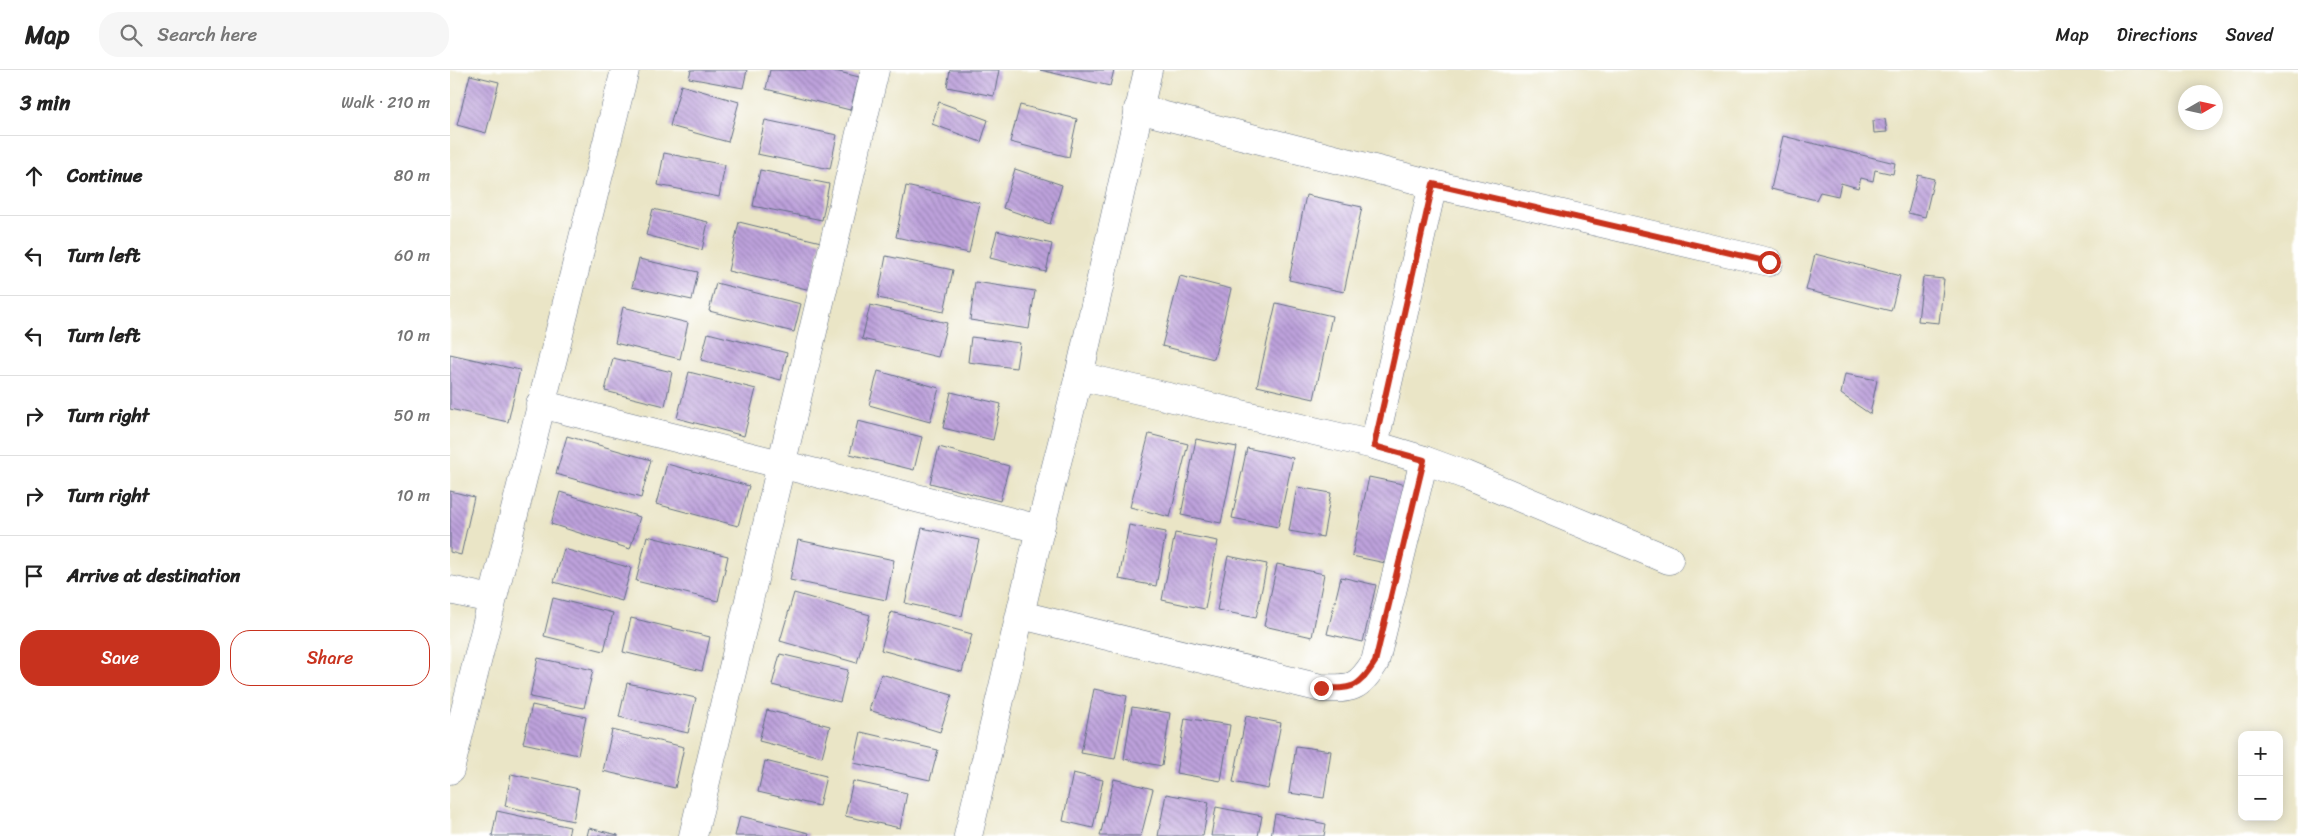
<!DOCTYPE html>
<html lang="en">
<head>
<meta charset="utf-8">
<style>
	:root { --surface:#fff; --page:#f6f6f6; --text:#222; --muted:#767676; --line:#e0e0e0; --accent:#c8321e }
	body { margin:0; font-family:Sriracha,sans-serif; background:var(--page); color:var(--text) }
	.controls { position:absolute; right:15px; bottom:15px; display:grid; overflow:hidden; border-radius:10px; box-shadow:0 2px 12px #0003 }
	.controls button { width:45px; height:45px; display:grid; place-items:center; padding:0; border:0; border-bottom:1px solid var(--line); background:var(--surface); color:var(--text); font:25px sans-serif }
	.compass { position:absolute; left:1728px; top:15px; width:45px; height:45px; border-radius:50%; background:var(--surface); box-shadow:0 2px 12px #0003; rotate:81deg }
	.stop { position:absolute; width:15px; height:15px; margin:-11px; border:4px solid #c8321e; border-radius:50%; background:#fff }
	.stop.end { background:#c8321e; border-color:#fff; box-shadow:0 1px 5px #0008 }
	.list { margin:0; padding:0; list-style:none }
	h2 { display:flex; justify-content:space-between; align-items:center; height:65px; margin:0; padding:0 20px; font-size:21px }
	h2 small { font-size:16px; font-weight:400; color:var(--muted) }
	.list li { display:grid; grid-template-columns:32px 1fr auto; gap:15px; align-items:center; box-sizing:border-box; height:80px; padding:0 20px; border-top:1px solid var(--line) }
	.list b { display:block; font-size:19px; white-space:nowrap }
	.list em { font-size:16px; font-style:normal; color:var(--muted) }
	.actions { display:flex; gap:10px; padding:15px 20px }
	.actions a { flex:1; padding:11px 0; border:1px solid var(--accent); border-radius:20px; text-align:center; font-size:18px; color:var(--accent) }
	.actions .main { background:var(--accent); color:#fff }
	.icon { flex:none; width:28px; height:28px; fill:none; stroke:currentColor; stroke-width:2; stroke-linecap:round; stroke-linejoin:round }
	.map { position:relative; flex:none; width:1848px; height:766px; overflow:hidden }
	header { display:flex; align-items:center; gap:30px; box-sizing:border-box; height:70px; padding:0 25px; background:var(--surface); border-bottom:1px solid var(--line) }
	header strong { font-size:24px }
	nav { display:flex; gap:28px; margin-inline-start:auto; font-size:18px }
	.search { width:350px; height:45px; background:var(--page); display:flex; align-items:center; gap:12px; box-sizing:border-box; padding:0 18px; border-radius:20px; color:var(--muted); font-size:19px }
	main { display:flex }
	aside { flex:1; background:var(--surface) }
	.map>svg:first-child { display:block }
	.building { fill:url(#building-back-hatch) }
	.lines { fill:none; stroke-linecap:round; stroke-linejoin:round }
	.minor-casing { stroke:#636f82; stroke-width:29 }
	.minor { stroke:#fff; stroke-width:28 }
	.route { stroke:#c8321e; stroke-width:6 }
</style>
</head>
<body>
<header>
<strong>Map</strong>
<div class="search"><svg class="icon" aria-label="search" viewBox="0 0 24 24"><circle cx="10" cy="10" r="6"/><path d="M15 15l6 6"/></svg>Search here</div>
<nav><a>Map</a><a>Directions</a><a>Saved</a></nav>
</header>
<main>
<aside>
<h2>3 min<small>Walk · 210 m</small></h2>
<ul class="list">
<li><svg class="icon" aria-label="ahead" viewBox="0 0 24 24"><path d="M12 20V5M6 11l6-6 6 6"/></svg><div><b>Continue</b></div><em>80 m</em></li>
<li><svg class="icon" aria-label="left" viewBox="0 0 24 24"><path d="M17 20v-9H6M10 6l-5 5 5 5"/></svg><div><b>Turn left</b></div><em>60 m</em></li>
<li><svg class="icon" aria-label="left" viewBox="0 0 24 24"><path d="M17 20v-9H6M10 6l-5 5 5 5"/></svg><div><b>Turn left</b></div><em>10 m</em></li>
<li><svg class="icon" aria-label="right" viewBox="0 0 24 24"><path d="M7 20v-9h11M14 6l5 5-5 5"/></svg><div><b>Turn right</b></div><em>50 m</em></li>
<li><svg class="icon" aria-label="right" viewBox="0 0 24 24"><path d="M7 20v-9h11M14 6l5 5-5 5"/></svg><div><b>Turn right</b></div><em>10 m</em></li>
<li><svg class="icon" aria-label="arrive" viewBox="0 0 24 24"><path d="M6 21V4h12l-3 4 3 4H6"/></svg><div><b>Arrive at destination</b></div></li>
</ul>
<div class="actions"><a class="main">Save</a><a>Share</a></div>
</aside>
<div class="map">
<svg width="1848" height="766" viewBox="0 0 1848 766">
	<defs>
		<pattern id="building-back-hatch" width="6" height="6" patternUnits="userSpaceOnUse" patternTransform="scale(1.25)"><rect width="6" height="6" fill="#bda1db"/><path d="M-1 5l2 2M0 0l6 6M5-1l2 2" fill="none" stroke="#9984b5"/></pattern>
	</defs>
	<rect width="100%" height="100%" fill="#fff"/>
	<filter id="ink" filterUnits="userSpaceOnUse"><feTurbulence type="fractalNoise" baseFrequency=".02" numOctaves="2"/><feDisplacementMap in="SourceGraphic" scale="10" xChannelSelector="R" yChannelSelector="G"/><feConvolveMatrix kernelMatrix="1 2 1 2 8 2 1 2 1" color-interpolation-filters="sRGB"/></filter>
	<filter id="wash" filterUnits="userSpaceOnUse"><feTurbulence type="fractalNoise" baseFrequency=".0096" numOctaves="4" result="noise"/><feDisplacementMap in="SourceGraphic" scale="20" xChannelSelector="R" yChannelSelector="G"/><feGaussianBlur stdDeviation="1.12" result="paint"/><feColorMatrix in="noise" values="0 0 0 0 0 0 0 0 0 0 0 0 0 0 0 0 0 1.4 0 .05"/><feComposite in="paint" operator="in"/></filter>
	<g filter="url(#wash)">
		<rect width="100%" height="100%" fill="#eae5c6"/>
		<g id="blocks">
			<g class="building">
				<path d="M 241,0 L 297,0 L 293,18 L 239,8 Z"/>
				<path d="M 320,0 L 381,0 L 409,7 L 400,40 L 316,19 Z"/>
				<path d="M 500,0 L 549,0 L 544,26 L 497,17 Z"/>
				<path d="M 590,0 L 664,0 L 660,16 Z"/>
				<path d="M 20,5 L 49,12 L 36,63 L 7,55 Z"/>
				<path d="M 231,15 L 289,32 L 278,72 L 220,56 Z"/>
				<path d="M 489,32 L 538,50 L 531,72 L 482,54 Z"/>
				<path d="M 570,35 L 627,49 L 619,87 L 560,72 Z"/>
				<path d="M 1435,49 L 1437,62 L 1424,63 L 1423,51 Z"/>
				<path d="M 315,50 L 387,65 L 380,99 L 307,84 Z"/>
				<path d="M 1333,66 L 1445,93 L 1443,104 L 1425,100 L 1423,111 L 1411,108 L 1408,118 L 1391,113 L 1388,126 L 1370,122 L 1366,130 L 1321,119 Z"/>
				<path d="M 214,83 L 275,95 L 269,127 L 208,115 Z"/>
				<path d="M 565,99 L 612,115 L 600,154 L 553,138 Z"/>
				<path d="M 310,100 L 379,114 L 372,150 L 303,136 Z"/>
				<path d="M 1468,105 L 1484,109 L 1475,147 L 1458,143 Z"/>
				<path d="M 456,116 L 530,133 L 519,183 L 446,167 Z"/>
				<path d="M 856,125 L 912,137 L 894,222 L 839,210 Z"/>
				<path d="M 203,139 L 258,152 L 252,180 L 196,165 Z"/>
				<path d="M 289,152 L 371,172 L 361,220 L 278,201 Z"/>
				<path d="M 547,161 L 602,174 L 596,202 L 540,188 Z"/>
				<path d="M 1365,184 L 1450,206 L 1441,241 L 1356,220 Z"/>
				<path d="M 436,186 L 503,200 L 494,242 L 428,228 Z"/>
				<path d="M 189,189 L 248,202 L 242,230 L 182,217 Z"/>
				<path d="M 730,206 L 781,219 L 764,289 L 712,276 Z"/>
				<path d="M 1473,207 L 1494,209 L 1489,253 L 1468,251 Z"/>
				<path d="M 525,212 L 585,221 L 579,259 L 520,250 Z"/>
				<path d="M 266,213 L 351,234 L 344,262 L 259,241 Z"/>
				<path d="M 826,233 L 882,246 L 864,329 L 807,316 Z"/>
				<path d="M 420,235 L 497,253 L 488,287 L 412,269 Z"/>
				<path d="M 173,237 L 238,253 L 230,289 L 165,273 Z"/>
				<path d="M 258,263 L 337,283 L 331,310 L 251,290 Z"/>
				<path d="M 521,267 L 570,273 L 566,298 L 518,292 Z"/>
				<path d="M 0,284 L 70,300 L 58,352 L 0,339 Z"/>
				<path d="M 163,288 L 222,302 L 215,336 L 155,321 Z"/>
				<path d="M 428,301 L 489,318 L 480,352 L 419,335 Z"/>
				<path d="M 239,302 L 306,319 L 294,366 L 227,348 Z"/>
				<path d="M 1395,304 L 1427,310 L 1420,344 L 1391,324 Z"/>
				<path d="M 501,322 L 551,334 L 543,370 L 493,358 Z"/>
				<path d="M 408,351 L 472,367 L 464,400 L 400,384 Z"/>
				<path d="M 699,364 L 738,374 L 720,447 L 680,437 Z"/>
				<path d="M 117,366 L 201,390 L 191,428 L 106,404 Z"/>
				<path d="M 746,369 L 787,377 L 771,453 L 731,445 Z"/>
				<path d="M 489,377 L 559,396 L 550,431 L 480,413 Z"/>
				<path d="M 797,378 L 843,388 L 828,457 L 782,448 Z"/>
				<path d="M 217,394 L 299,416 L 288,456 L 206,434 Z"/>
				<path d="M 919,407 L 957,415 L 940,494 L 902,486 Z"/>
				<path d="M 847,417 L 881,423 L 873,467 L 839,461 Z"/>
				<path d="M 0,421 L 24,427 L 11,485 L 0,482 Z"/>
				<path d="M 110,422 L 190,447 L 180,479 L 101,454 Z"/>
				<path d="M 679,455 L 716,462 L 706,516 L 669,509 Z"/>
				<path d="M 472,458 L 529,470 L 512,546 L 455,533 Z"/>
				<path d="M 725,463 L 768,471 L 755,539 L 712,530 Z"/>
				<path d="M 197,466 L 278,486 L 268,531 L 186,511 Z"/>
				<path d="M 348,470 L 444,490 L 436,530 L 340,510 Z"/>
				<path d="M 114,479 L 181,498 L 172,531 L 104,512 Z"/>
				<path d="M 778,486 L 817,494 L 806,548 L 767,540 Z"/>
				<path d="M 827,494 L 874,504 L 862,567 L 814,556 Z"/>
				<path d="M 891,507 L 926,515 L 913,572 L 877,564 Z"/>
				<path d="M 344,523 L 420,545 L 407,593 L 330,571 Z"/>
				<path d="M 103,528 L 163,543 L 154,581 L 94,566 Z"/>
				<path d="M 441,542 L 522,564 L 512,602 L 431,580 Z"/>
				<path d="M 181,548 L 260,567 L 252,601 L 173,582 Z"/>
				<path d="M 330,584 L 398,600 L 390,632 L 322,615 Z"/>
				<path d="M 88,588 L 143,600 L 134,638 L 80,627 Z"/>
				<path d="M 431,604 L 502,625 L 490,662 L 419,640 Z"/>
				<path d="M 177,613 L 246,628 L 238,663 L 169,647 Z"/>
				<path d="M 644,619 L 677,626 L 665,689 L 631,683 Z"/>
				<path d="M 82,635 L 136,647 L 128,685 L 73,673 Z"/>
				<path d="M 682,637 L 720,643 L 712,696 L 674,689 Z"/>
				<path d="M 317,640 L 380,656 L 372,687 L 309,671 Z"/>
				<path d="M 796,646 L 831,653 L 818,719 L 783,712 Z"/>
				<path d="M 735,648 L 780,655 L 771,711 L 726,703 Z"/>
				<path d="M 162,660 L 234,677 L 225,718 L 153,701 Z"/>
				<path d="M 411,662 L 488,680 L 480,710 L 404,693 Z"/>
				<path d="M 846,676 L 881,681 L 874,728 L 839,723 Z"/>
				<path d="M 315,691 L 376,706 L 369,736 L 308,722 Z"/>
				<path d="M 623,703 L 653,710 L 643,758 L 613,751 Z"/>
				<path d="M 61,704 L 129,719 L 123,751 L 55,736 Z"/>
				<path d="M 664,709 L 703,719 L 691,766 L 650,766 Z"/>
				<path d="M 403,711 L 457,723 L 450,758 L 395,746 Z"/>
				<path d="M 716,724 L 759,732 L 753,766 L 708,766 Z"/>
				<path d="M 766,737 L 812,746 L 808,766 L 761,766 Z"/>
				<path d="M 47,741 L 120,757 L 118,766 L 42,766 Z"/>
				<path d="M 825,744 L 876,754 L 874,766 L 821,766 Z"/>
				<path d="M 290,746 L 359,763 L 358,766 L 285,766 Z"/>
				<path d="M 139,758 L 168,765 L 168,766 L 137,766 Z"/>
			</g>
		</g>
	</g>
	<g filter="url(#ink)">
		<use href="#blocks" fill-opacity="0" stroke="#636f82" stroke-width="1"/>
		<g class="lines">
			<defs>
				<g id="minor">
					<path d="M 688,39 L 983,114 L 1319,192"/>
					<path d="M 629,306 L 924,375 L 974,390 L 1015,405 L 1219,490"/>
					<path d="M 90,334 L 590,459"/>
					<path d="M 924,375 L 983,114"/>
					<path d="M 0,520 L 41,529"/>
					<path d="M 571,545 L 871,618 C 902,619 908,619 925,592 L 974,390"/>
					<path d="M 0,700 L 175,0"/>
					<path d="M 243,766 L 425,0"/>
					<path d="M 518,766 L 590,459 L 629,306 L 698,0"/>
				</g>
			</defs>
			<use href="#minor" class="minor-casing"/>
			<use href="#minor" class="minor"/>
		</g>
	</g>
	<g class="lines" filter="url(#ink)">
		<path class="route" d="M 871,618 C 902,619 908,619 925,592 L 974,390 L 924,376 L 983,114 L 1319,192"/>
	</g>
</svg>
<div class="controls">
<button>+</button>
<button>−</button>
</div>
<svg class="compass" viewBox="-18 -18 36 36"><path d="M0-13l5 13h-10z" fill="#e53935"/><path d="M0 13l5-13h-10z" fill="#767676"/></svg>
<div class="stop" style="left:1319px;top:192px"></div>
<div class="stop end" style="left:871px;top:618px"></div>
</div>
</main>
</body>
</html>
